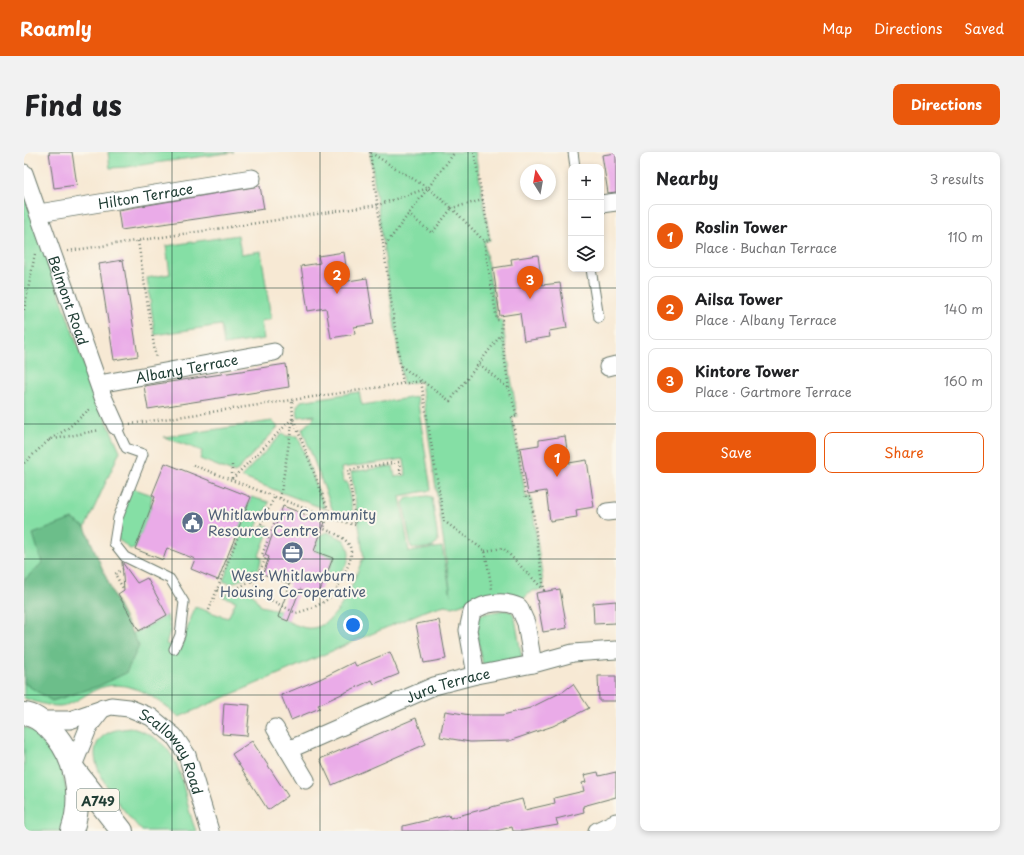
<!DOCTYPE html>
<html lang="en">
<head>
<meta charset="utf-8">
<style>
	:root { --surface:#fff; --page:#f2f2f2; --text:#202124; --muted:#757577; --line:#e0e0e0; --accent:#ea580c }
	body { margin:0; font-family:"Playpen Sans",sans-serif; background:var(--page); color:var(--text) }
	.controls { position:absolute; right:12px; top:12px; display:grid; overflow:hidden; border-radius:8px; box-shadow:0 2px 6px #0003 }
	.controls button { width:36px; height:36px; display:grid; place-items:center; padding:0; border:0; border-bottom:1px solid var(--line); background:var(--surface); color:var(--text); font:20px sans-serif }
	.compass { position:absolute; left:496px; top:12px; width:36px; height:36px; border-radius:50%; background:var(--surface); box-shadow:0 2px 6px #0003; rotate:349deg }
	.you { position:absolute; left:329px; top:473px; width:14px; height:14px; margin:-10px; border:3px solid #fff; border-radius:50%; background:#1a73e8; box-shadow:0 0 0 6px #1a73e833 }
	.badge { display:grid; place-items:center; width:26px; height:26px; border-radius:50%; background:var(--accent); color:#fff; font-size:13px; font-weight:700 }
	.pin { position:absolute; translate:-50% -33px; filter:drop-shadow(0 1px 2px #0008) }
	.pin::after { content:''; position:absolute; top:21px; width:14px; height:12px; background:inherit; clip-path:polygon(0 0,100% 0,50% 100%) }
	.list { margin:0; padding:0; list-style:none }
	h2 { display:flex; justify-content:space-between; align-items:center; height:52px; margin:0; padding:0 16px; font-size:17px }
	h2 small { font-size:13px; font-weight:400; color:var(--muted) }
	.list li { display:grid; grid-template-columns:26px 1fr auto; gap:12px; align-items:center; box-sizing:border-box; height:64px; margin:0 8px 8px; padding:0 8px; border:1px solid var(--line); border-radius:8px }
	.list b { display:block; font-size:15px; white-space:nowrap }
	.list p { margin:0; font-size:13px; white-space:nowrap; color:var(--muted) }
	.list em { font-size:13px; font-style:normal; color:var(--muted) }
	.actions { display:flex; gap:8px; padding:12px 16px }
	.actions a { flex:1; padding:9px 0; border:1px solid var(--accent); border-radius:8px; text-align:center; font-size:14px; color:var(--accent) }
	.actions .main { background:var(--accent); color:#fff }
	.icon { flex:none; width:22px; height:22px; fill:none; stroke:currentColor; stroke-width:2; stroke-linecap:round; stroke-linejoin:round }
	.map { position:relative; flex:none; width:592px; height:679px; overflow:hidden; border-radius:8px }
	header { display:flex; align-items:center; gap:24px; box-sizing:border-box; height:56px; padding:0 20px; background:var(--accent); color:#fff }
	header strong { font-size:19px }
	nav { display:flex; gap:22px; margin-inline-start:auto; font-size:14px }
	.intro { display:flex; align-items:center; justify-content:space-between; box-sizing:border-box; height:96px; padding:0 24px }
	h1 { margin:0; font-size:28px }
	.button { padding:10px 18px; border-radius:8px; background:var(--accent); color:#fff; font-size:14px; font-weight:700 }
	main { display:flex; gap:24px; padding:0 24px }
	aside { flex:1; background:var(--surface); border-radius:8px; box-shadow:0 2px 6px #0003 }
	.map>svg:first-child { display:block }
	.green { fill:#85dfa5; stroke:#528e6c }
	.forest { fill:#6cbe8a; stroke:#467e5f }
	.building { fill:#eaabe8 }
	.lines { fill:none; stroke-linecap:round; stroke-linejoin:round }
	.lane-casing { stroke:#6b796c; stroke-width:11 }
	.street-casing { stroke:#6b796c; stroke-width:19 }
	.primary-casing { stroke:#6b796c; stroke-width:24 }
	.path { stroke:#6b796c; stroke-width:2.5; stroke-dasharray:1 3; stroke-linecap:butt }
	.lane { stroke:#fff; stroke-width:9 }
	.street { stroke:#fff; stroke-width:17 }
	.primary { stroke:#fff; stroke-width:22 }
	.grid { fill:none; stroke:#1f3d34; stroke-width:1; stroke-opacity:0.55 }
	.labels { text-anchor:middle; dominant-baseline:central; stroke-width:4; stroke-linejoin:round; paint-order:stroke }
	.shield { fill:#fbf7ec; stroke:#61756b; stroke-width:1 }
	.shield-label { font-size:13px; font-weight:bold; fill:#1f3d34 }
	.street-label { font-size:14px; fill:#1f3d34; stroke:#fbf7ec }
	.service-label { font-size:14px; fill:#4e5e75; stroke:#fbf7ec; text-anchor:start }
</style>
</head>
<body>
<header>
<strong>Roamly</strong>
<nav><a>Map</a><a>Directions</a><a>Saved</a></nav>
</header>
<div class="intro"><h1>Find us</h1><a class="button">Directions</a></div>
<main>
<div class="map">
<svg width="592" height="679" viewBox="0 0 592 679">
	<rect width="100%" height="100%" fill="#fbf7ec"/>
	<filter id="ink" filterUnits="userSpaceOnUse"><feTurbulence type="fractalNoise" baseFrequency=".025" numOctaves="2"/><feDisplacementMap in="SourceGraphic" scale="8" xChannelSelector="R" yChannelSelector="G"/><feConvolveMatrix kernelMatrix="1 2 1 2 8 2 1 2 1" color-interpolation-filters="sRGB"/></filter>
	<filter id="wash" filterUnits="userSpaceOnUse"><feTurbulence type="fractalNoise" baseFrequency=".012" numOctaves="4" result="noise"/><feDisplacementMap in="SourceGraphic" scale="16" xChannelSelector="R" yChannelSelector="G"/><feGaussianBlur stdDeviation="0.9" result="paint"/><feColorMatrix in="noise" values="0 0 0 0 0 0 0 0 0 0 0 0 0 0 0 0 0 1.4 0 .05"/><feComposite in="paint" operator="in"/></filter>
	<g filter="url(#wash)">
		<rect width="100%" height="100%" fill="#f7e9d4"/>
		<g class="green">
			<path d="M 84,0 L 210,0 L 103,15 L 86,16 Z"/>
			<path d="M 346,0 L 451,0 L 466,88 L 460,90 L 473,168 L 478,168 L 493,264 L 488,266 L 502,345 L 507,345 L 520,438 L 508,439 L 499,447 L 452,447 L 429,455 L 421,453 L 403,458 L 155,565 C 133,546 102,523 71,538 C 59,543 49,554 35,554 C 23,554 11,550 0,546 L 0,40 L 70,241 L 96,299 L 61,376 L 94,454 L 108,482 L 143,463 L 146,478 L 142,492 L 156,497 L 171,455 L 204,466 L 212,449 L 197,444 L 223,435 L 237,454 L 254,458 C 259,468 264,470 275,474 C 309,488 329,432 338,408 L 340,407 L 327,320 L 369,314 L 371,325 L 382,323 L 380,307 L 317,316 L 319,330 L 323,330 L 329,361 L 311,364 L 278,277 L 289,267 L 290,263 L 274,265 L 273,254 L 277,249 L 335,240 L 338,253 L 393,245 L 407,338 L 376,344 L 385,400 L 418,395 L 427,443 L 397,229 L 379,232 Z"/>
			<path d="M 214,83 L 217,102 L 237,99 L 247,167 L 237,169 L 240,187 L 200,193 L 197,173 L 131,183 L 123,126 L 146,122 L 142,94 Z"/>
			<path d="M 248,269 L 254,275 L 211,321 L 176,307 L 178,299 L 140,285 Z"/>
			<path d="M 258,282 L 262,284 L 274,284 L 301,357 L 217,325 Z"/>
			<path d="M 108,336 L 128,343 L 126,359 L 111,397 L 106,397 L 94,387 L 95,367 Z"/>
			<path d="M 404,344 L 408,345 L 414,389 L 409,395 L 393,397 L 387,395 L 379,351 L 383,346 Z"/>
			<path d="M 227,345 L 245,350 L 242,358 L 236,362 C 233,378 231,382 214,378 Z"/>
			<path d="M 239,373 L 245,374 C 245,380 237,397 235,404 L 238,406 L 234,419 L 229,417 L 224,424 L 207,432 L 199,429 L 217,384 C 228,386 234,382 239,373 Z"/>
			<path d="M 303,380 L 320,388 C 331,404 323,418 306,426 L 302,424 L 309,406 L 290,399 L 296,383 Z"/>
			<path d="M 480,458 L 488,460 L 491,466 L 498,507 L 459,514 L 451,472 L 453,465 L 459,462 Z"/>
			<path d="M 0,575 C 31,585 48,634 42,664 C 41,669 39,674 37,679 L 0,679 Z"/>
			<path d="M 108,576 C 164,592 154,635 172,679 L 118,679 C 102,661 46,601 84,581 C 91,577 100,577 108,576 Z"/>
		</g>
		<path class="forest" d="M 48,367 L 61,375 L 94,454 L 115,494 L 102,521 L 75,534 L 28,549 L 0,531 L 0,428 L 18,411 L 9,382 Z"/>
		<g id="blocks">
			<g class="building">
				<path d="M 25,0 L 48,0 L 53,33 L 30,36 Z"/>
				<path d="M 592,1 L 592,40 L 584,41 L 578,3 Z"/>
				<path d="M 236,34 L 240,57 L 97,78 L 94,58 Z"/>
				<path d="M 320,100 L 324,129 L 343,126 L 350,172 L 330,175 L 331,182 L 307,186 L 302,156 L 284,159 L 277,114 L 296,111 L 294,104 Z"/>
				<path d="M 514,103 L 518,133 L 536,131 L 543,176 L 525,179 L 526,185 L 500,189 L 496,161 L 476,164 L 469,116 L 488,113 L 487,107 Z"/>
				<path d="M 99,108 L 114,204 L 90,208 L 75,112 Z"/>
				<path d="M 262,212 L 265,235 L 124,257 L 120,234 Z"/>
				<path d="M 541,284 L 545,311 L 563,308 L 570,355 L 552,358 L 553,365 L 526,369 L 522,339 L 504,342 L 496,296 L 515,293 L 515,288 Z"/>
				<path d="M 141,311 L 227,345 L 194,428 L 167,417 L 171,407 L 143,396 L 139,408 L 111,397 L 131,345 L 128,343 Z"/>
				<path d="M 259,354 L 301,370 L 290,399 L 309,406 L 294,444 L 276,437 L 264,469 L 254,465 L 266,432 L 239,422 L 245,405 L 241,403 Z"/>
				<path d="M 98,410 L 113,431 L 123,426 L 143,463 L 115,479 L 94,442 L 100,438 Z"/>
				<path d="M 536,437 L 543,476 L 519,480 L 512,441 Z"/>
				<path d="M 592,449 L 592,471 L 570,472 L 569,451 Z"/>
				<path d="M 415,468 L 422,507 L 400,511 L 392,472 Z"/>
				<path d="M 366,500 L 375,522 L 350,532 L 348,528 L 294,553 L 296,556 L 267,568 L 257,543 L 296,527 L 330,510 L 332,514 Z"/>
				<path d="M 574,524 L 592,524 L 592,549 L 575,549 Z"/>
				<path d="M 549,532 L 565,556 L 529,574 L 485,589 L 446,590 L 416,585 L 421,559 L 446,563 L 479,563 L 506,556 L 540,539 Z"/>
				<path d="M 200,551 L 226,553 L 223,584 L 198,582 Z"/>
				<path d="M 392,566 L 402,592 L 308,633 L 296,607 Z"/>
				<path d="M 228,589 L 264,644 L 244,658 L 208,602 Z"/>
				<path d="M 574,620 L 575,624 L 592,620 L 592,645 L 559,654 L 560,660 L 532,667 L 534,673 L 499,679 L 489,679 L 488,675 L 472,679 L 379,679 L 379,674 L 425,663 L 426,666 L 498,647 L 501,658 L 531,651 L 530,646 L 560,639 L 558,631 L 562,630 L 560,623 Z"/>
			</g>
		</g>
	</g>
	<g filter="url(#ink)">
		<use href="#blocks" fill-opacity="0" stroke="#6b796c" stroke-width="1"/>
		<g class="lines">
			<defs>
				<g id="lane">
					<path d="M 549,0 L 551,15"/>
					<path d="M 567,117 L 575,166"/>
					<path d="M 92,274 L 102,296 L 119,302 L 94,366 L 90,391 L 101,405 L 146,427 L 160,450 L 156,483 L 150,497"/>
				</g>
				<g id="street">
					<path id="s1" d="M 0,21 L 79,245 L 92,274"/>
					<path d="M 577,52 L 592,50"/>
					<path id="s2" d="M 15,61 L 228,26"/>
					<path d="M 584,215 L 592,213"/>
					<path id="s3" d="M 75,232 L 250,200"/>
					<path d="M 583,360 L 592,359"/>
					<path d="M 452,523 L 444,478 L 448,460 C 461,450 480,448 495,455 L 502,471 L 509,512"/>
					<path id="s4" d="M 15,568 L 46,568 L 87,554 L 105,556 L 127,565 L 150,584 L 163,603 L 186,679"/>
					<path d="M 251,576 L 282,628"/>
					<path id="s5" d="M 264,598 L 410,534 L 452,523 L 509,512 L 549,501 L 592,498"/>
					<path d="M 49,614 L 65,574 L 79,556"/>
					<path d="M 573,679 L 592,670"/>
				</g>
				<g id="primary">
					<path d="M 0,562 C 10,563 17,569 24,575 C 52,602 60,643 48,679"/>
					<path d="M 51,619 L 98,679"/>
				</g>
			</defs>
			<use href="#lane" class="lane-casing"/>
			<use href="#street" class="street-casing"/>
			<use href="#primary" class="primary-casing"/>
			<g class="path">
				<path d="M 346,0 L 379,232"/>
				<path d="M 450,0 L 466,88 L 460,89 L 473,168 L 478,168 L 477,183 L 485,237 L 454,211"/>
				<path d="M 347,1 L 404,36 L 431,0"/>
				<path d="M 459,48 L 428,56 L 460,89"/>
				<path d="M 384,62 L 408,81 L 428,56 L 404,36"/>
				<path d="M 114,89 L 132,207"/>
				<path d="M 44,99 L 354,53 L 404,36 L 360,95"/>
				<path d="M 0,158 L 11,102"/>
				<path d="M 377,214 L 426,249 L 476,184"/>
				<path d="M 106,272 L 397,229 L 420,369 L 461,399 L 468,437"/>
				<path d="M 25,288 L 76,278"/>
				<path d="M 0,311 L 25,288 L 43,277 L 67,256"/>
				<path d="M 169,313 L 303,365 L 332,373 L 324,318 L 375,310 L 377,324"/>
				<path d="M 208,326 L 208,310"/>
				<path d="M 208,327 L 269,266 L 307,365"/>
				<path d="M 256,346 L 269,266 L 268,249"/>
				<path d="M 461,399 L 479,396 L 520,438 L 507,345 L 502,345 L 488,265 L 493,264 L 485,237"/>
				<path d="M 99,417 L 91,422 L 100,438"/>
				<path d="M 228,429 L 241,445 L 272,461 C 284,458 300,452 308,443 C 313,439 316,430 319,424 C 334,397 328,387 300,377 L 303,365"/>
				<path d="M 193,438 L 199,441 L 209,438 L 232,427 L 242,406 L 238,403 L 251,369 L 242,361"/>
				<path d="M 185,458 L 215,382 L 224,383 L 236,374 L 251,344"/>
			</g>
			<use href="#lane" class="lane"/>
			<use href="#street" class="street"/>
			<use href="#primary" class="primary"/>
		</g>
	</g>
	<path class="grid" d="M 148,0 L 148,679M 296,0 L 296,679M 444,0 L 444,679M 0,136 L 592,136M 0,272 L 592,272M 0,407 L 592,407M 0,543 L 592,543"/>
	<defs>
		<symbol id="civic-disc" viewBox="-11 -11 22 22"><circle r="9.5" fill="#5c6f8a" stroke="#fbf7ec"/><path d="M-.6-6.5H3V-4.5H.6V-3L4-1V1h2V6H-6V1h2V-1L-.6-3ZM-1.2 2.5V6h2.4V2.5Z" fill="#fff"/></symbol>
		<symbol id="office-disc" viewBox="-11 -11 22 22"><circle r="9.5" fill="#5c6f8a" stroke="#fbf7ec"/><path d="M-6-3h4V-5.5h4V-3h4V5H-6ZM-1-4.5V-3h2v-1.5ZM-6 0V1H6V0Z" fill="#fff"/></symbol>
	</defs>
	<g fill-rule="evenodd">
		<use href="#civic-disc" x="156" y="358" width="25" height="25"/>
		<use href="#office-disc" x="256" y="388" width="25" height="25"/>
	</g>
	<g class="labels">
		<rect class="shield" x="53" y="637" width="42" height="22" rx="3"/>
		<g class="shield-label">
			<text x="74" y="648">A749</text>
		</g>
		<g class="street-label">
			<text stroke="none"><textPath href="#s2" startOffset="108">Hilton Terrace</textPath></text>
			<text stroke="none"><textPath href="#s1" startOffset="135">Belmont Road</textPath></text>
			<text stroke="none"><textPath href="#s3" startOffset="89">Albany Terrace</textPath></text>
			<text stroke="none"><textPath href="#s5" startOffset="173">Jura Terrace</textPath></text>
			<text stroke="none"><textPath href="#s4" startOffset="157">Scalloway Road</textPath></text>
		</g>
		<g class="service-label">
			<text x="184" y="362">Whitlawburn Community<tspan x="184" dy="16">Resource Centre</tspan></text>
			<text x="269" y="423" text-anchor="middle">West Whitlawburn<tspan x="269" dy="16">Housing Co-operative</tspan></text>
		</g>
	</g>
</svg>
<div class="controls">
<button>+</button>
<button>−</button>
<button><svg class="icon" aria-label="layers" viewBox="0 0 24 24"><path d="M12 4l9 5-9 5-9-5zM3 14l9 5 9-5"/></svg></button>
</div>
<svg class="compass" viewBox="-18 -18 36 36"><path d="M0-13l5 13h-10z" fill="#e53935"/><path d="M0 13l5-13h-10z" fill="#757577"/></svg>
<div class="you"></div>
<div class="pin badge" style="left:533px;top:325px">1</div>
<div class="pin badge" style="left:313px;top:142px">2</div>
<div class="pin badge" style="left:506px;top:147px">3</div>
</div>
<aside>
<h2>Nearby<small>3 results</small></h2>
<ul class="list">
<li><span class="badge">1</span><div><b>Roslin Tower</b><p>Place · Buchan Terrace</p></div><em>110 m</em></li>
<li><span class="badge">2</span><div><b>Ailsa Tower</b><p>Place · Albany Terrace</p></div><em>140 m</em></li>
<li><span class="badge">3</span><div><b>Kintore Tower</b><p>Place · Gartmore Terrace</p></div><em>160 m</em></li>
</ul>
<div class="actions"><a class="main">Save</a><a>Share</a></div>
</aside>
</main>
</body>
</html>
